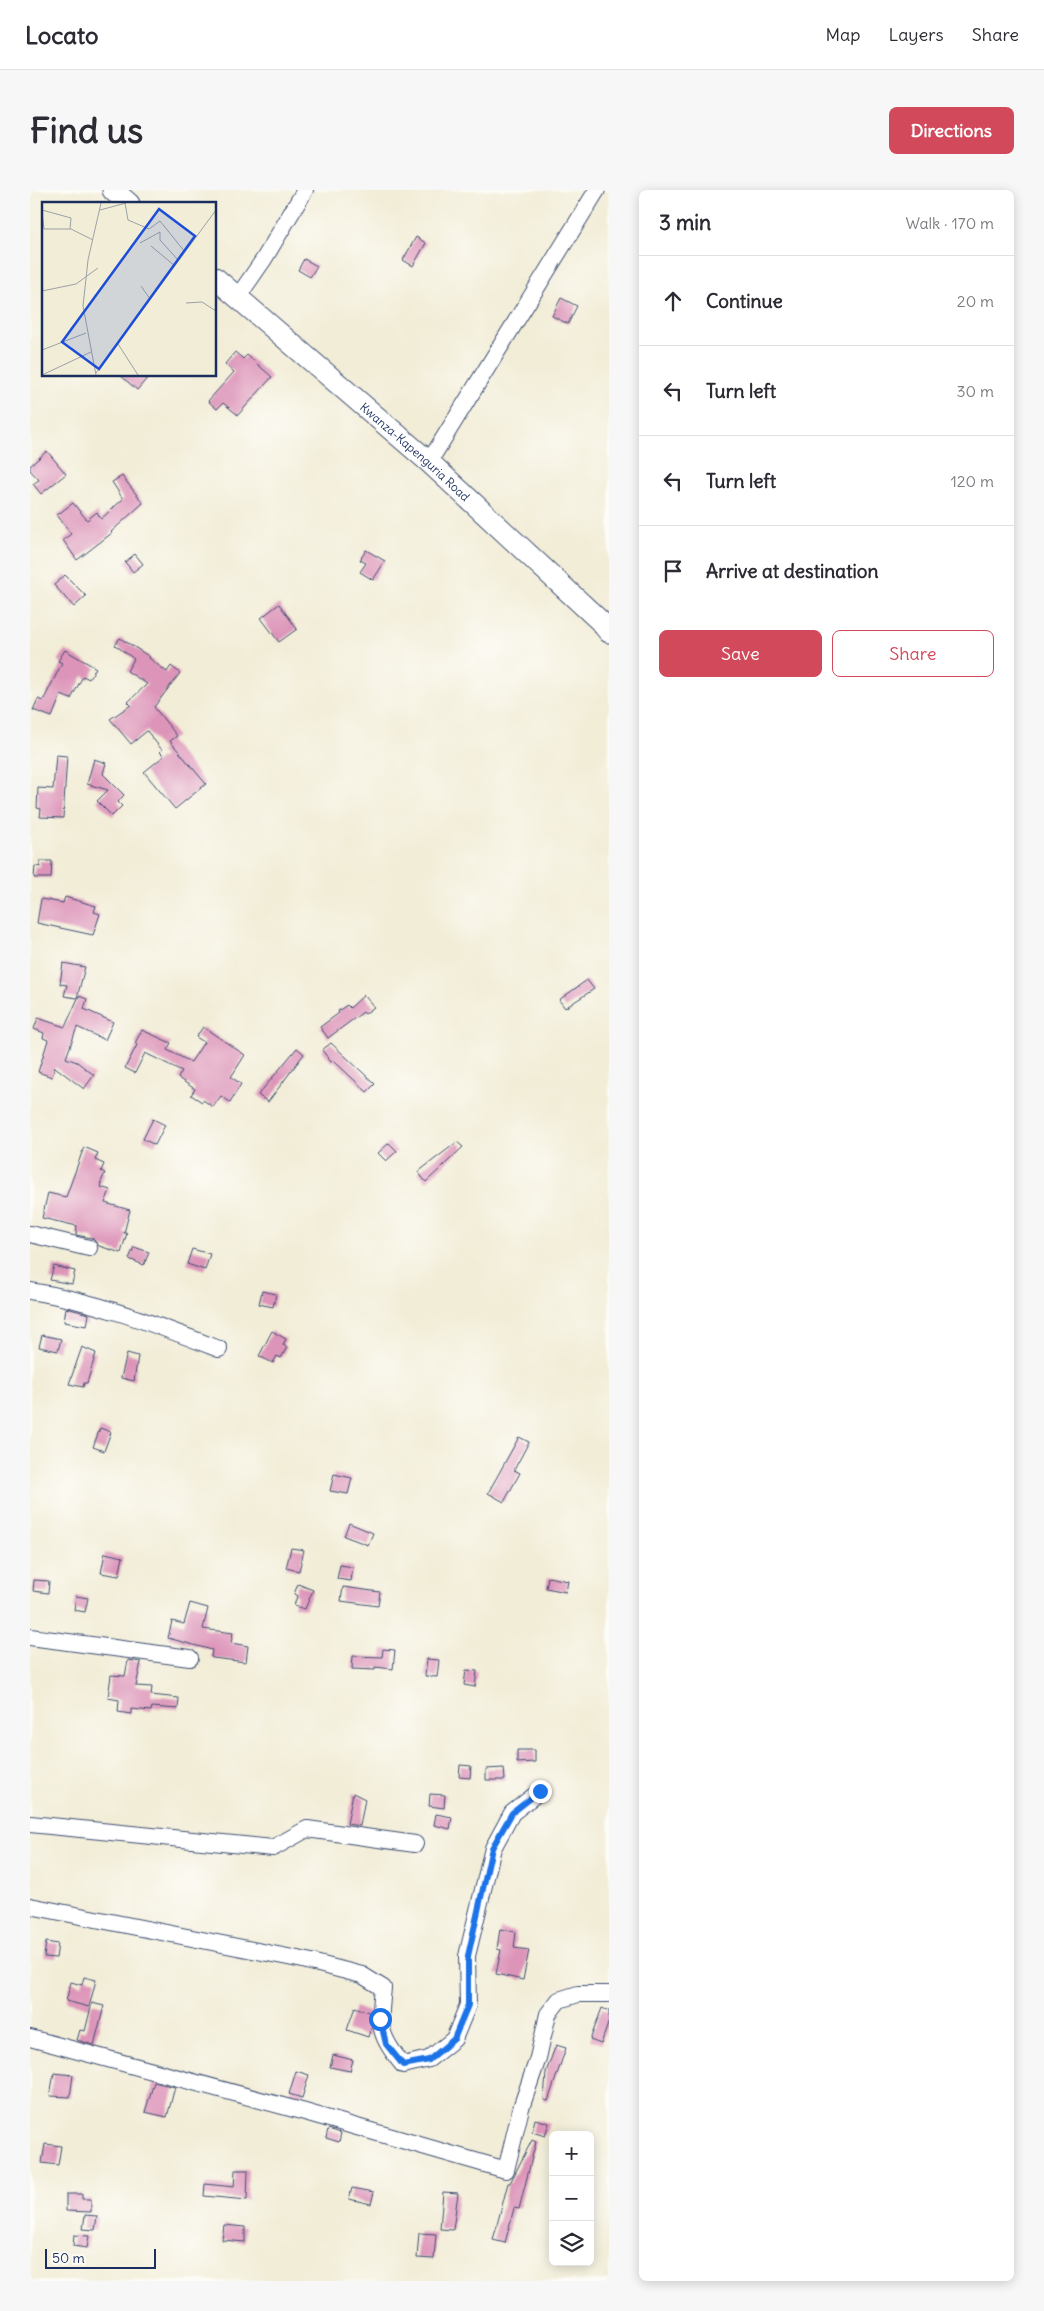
<!DOCTYPE html>
<html lang="en">
<head>
<meta charset="utf-8">
<style>
	:root { --surface:#fff; --page:#f7f7f7; --text:#2b2b33; --muted:#7c7c81; --line:#e1e1e2; --accent:#d1495b }
	body { margin:0; font-family:Delius,sans-serif; background:var(--page); color:var(--text) }
	.controls { position:absolute; right:15px; bottom:15px; display:grid; overflow:hidden; border-radius:8px; box-shadow:0 2px 12px #0003 }
	.controls button { width:45px; height:45px; display:grid; place-items:center; padding:0; border:0; border-bottom:1px solid var(--line); background:var(--surface); color:var(--text); font:25px sans-serif }
	.scale { position:absolute; left:15px; bottom:12px; width:111px; box-sizing:border-box; padding-left:5px; border:2px solid #1b2f5e; border-top:0; font-size:14px; line-height:18px; white-space:nowrap; color:#1b2f5e; -webkit-text-stroke:4px #fdfcf7; paint-order:stroke }
	.stop { position:absolute; width:15px; height:15px; margin:-11px; border:4px solid #1a73e8; border-radius:50%; background:#fff }
	.stop.end { background:#1a73e8; border-color:#fff; box-shadow:0 1px 5px #0008 }
	.list { margin:0; padding:0; list-style:none }
	h2 { display:flex; justify-content:space-between; align-items:center; height:65px; margin:0; padding:0 20px; font-size:21px }
	h2 small { font-size:16px; font-weight:400; color:var(--muted) }
	.list li { display:grid; grid-template-columns:32px 1fr auto; gap:15px; align-items:center; box-sizing:border-box; height:90px; padding:0 20px; border-top:1px solid var(--line) }
	.list b { display:block; font-size:19px; white-space:nowrap }
	.list em { font-size:16px; font-style:normal; color:var(--muted) }
	.actions { display:flex; gap:10px; padding:15px 20px }
	.actions a { flex:1; padding:11px 0; border:1px solid var(--accent); border-radius:8px; text-align:center; font-size:18px; color:var(--accent) }
	.actions .main { background:var(--accent); color:#fff }
	.icon { flex:none; width:28px; height:28px; fill:none; stroke:currentColor; stroke-width:2; stroke-linecap:round; stroke-linejoin:round }
	.map { position:relative; flex:none; width:579px; height:2091px; overflow:hidden; border-radius:8px }
	header { display:flex; align-items:center; gap:30px; box-sizing:border-box; height:70px; padding:0 25px; background:var(--surface); border-bottom:1px solid var(--line) }
	header strong { font-size:24px }
	nav { display:flex; gap:28px; margin-inline-start:auto; font-size:18px }
	.intro { display:flex; align-items:center; justify-content:space-between; box-sizing:border-box; height:120px; padding:0 30px }
	h1 { margin:0; font-size:35px }
	.button { padding:12px 22px; border-radius:8px; background:var(--accent); color:#fff; font-size:18px; font-weight:700 }
	main { display:flex; gap:30px; padding:0 30px }
	aside { flex:1; background:var(--surface); border-radius:8px; box-shadow:0 2px 12px #0003 }
	.map>svg:first-child { display:block }
	.building { fill:#dd94b9 }
	.lines { fill:none; stroke-linecap:round; stroke-linejoin:round }
	.minor-casing { stroke:#3b4c70; stroke-width:18 }
	.tertiary-casing { stroke:#3b4c70; stroke-width:23 }
	.minor { stroke:#fff; stroke-width:16 }
	.tertiary { stroke:#fff; stroke-width:21 }
	.route { stroke:#1a73e8; stroke-width:6 }
	.labels { text-anchor:middle; dominant-baseline:central; stroke-width:4.5; stroke-linejoin:round; paint-order:stroke }
	.street-label { font-size:12px; fill:#1b2f5e; stroke:#fdfcf7 }
	.inset-road { fill:none; stroke:#9ca1a7; stroke-width:1 }
	.view { fill:#1d4ed8; fill-opacity:0.15; stroke:#1d4ed8; stroke-width:2.5 }
	.inset-edge { fill:none; stroke:#1b2f5e; stroke-width:2.5 }
</style>
</head>
<body>
<header>
<strong>Locato</strong>
<nav><a>Map</a><a>Layers</a><a>Share</a></nav>
</header>
<div class="intro"><h1>Find us</h1><a class="button">Directions</a></div>
<main>
<div class="map">
<svg width="579" height="2091" viewBox="0 0 579 2091">
	<rect width="100%" height="100%" fill="#fdfcf7"/>
	<filter id="ink" filterUnits="userSpaceOnUse"><feTurbulence type="fractalNoise" baseFrequency=".02" numOctaves="2"/><feDisplacementMap in="SourceGraphic" scale="10" xChannelSelector="R" yChannelSelector="G"/><feConvolveMatrix kernelMatrix="1 2 1 2 8 2 1 2 1" color-interpolation-filters="sRGB"/></filter>
	<filter id="wash" filterUnits="userSpaceOnUse"><feTurbulence type="fractalNoise" baseFrequency=".0096" numOctaves="4" result="noise"/><feDisplacementMap in="SourceGraphic" scale="20" xChannelSelector="R" yChannelSelector="G"/><feGaussianBlur stdDeviation="1.12" result="paint"/><feColorMatrix in="noise" values="0 0 0 0 0 0 0 0 0 0 0 0 0 0 0 0 0 1.4 0 .05"/><feComposite in="paint" operator="in"/></filter>
	<g filter="url(#wash)">
		<rect width="100%" height="100%" fill="#f2edd7"/>
		<g id="blocks">
			<g class="building">
				<path d="M 386,47 L 396,53 L 383,76 L 373,70 Z"/>
				<path d="M 274,69 L 287,76 L 280,87 L 268,80 Z"/>
				<path d="M 531,108 L 547,116 L 538,134 L 522,126 Z"/>
				<path d="M 205,162 L 213,169 L 217,165 L 242,187 L 208,225 L 193,213 L 187,219 L 178,211 L 204,182 L 195,174 Z"/>
				<path d="M 90,185 L 120,185 L 107,200 Z"/>
				<path d="M 17,261 L 36,284 L 11,304 L 3,294 L 9,290 L 0,280 L 0,276 Z"/>
				<path d="M 92,286 L 113,313 L 81,342 L 82,343 L 47,370 L 33,350 L 41,344 L 27,325 L 43,313 L 57,330 L 67,322 L 71,329 L 93,309 L 82,292 Z"/>
				<path d="M 336,360 L 355,371 L 343,390 L 330,382 L 336,373 L 330,370 Z"/>
				<path d="M 105,364 L 113,374 L 103,382 L 95,372 Z"/>
				<path d="M 35,385 L 56,406 L 44,417 L 24,395 Z"/>
				<path d="M 249,414 L 267,439 L 249,452 L 231,428 Z"/>
				<path d="M 90,448 L 120,467 L 119,468 L 137,482 L 141,476 L 150,483 L 124,517 L 147,546 L 140,551 L 176,594 L 145,619 L 114,582 L 134,566 L 130,562 L 132,560 L 117,541 L 101,554 L 80,529 L 101,515 L 98,512 L 117,494 L 97,481 L 104,469 L 85,455 Z"/>
				<path d="M 35,460 L 66,478 L 59,489 L 53,486 L 41,509 L 31,505 L 22,527 L 3,520 L 8,509 L 13,511 L 32,473 L 28,471 Z"/>
				<path d="M 26,565 L 37,566 L 33,628 L 10,627 L 11,619 L 7,618 L 8,598 L 23,599 Z"/>
				<path d="M 64,569 L 76,573 L 73,584 L 94,605 L 88,612 L 92,616 L 82,626 L 67,611 L 78,600 L 57,594 Z"/>
				<path d="M 10,671 L 22,671 L 21,688 L 4,688 L 5,676 L 10,677 Z"/>
				<path d="M 35,707 L 66,716 L 64,722 L 70,724 L 63,745 L 7,733 L 11,709 L 33,713 Z"/>
				<path d="M 33,773 L 55,777 L 47,808 L 34,806 L 37,795 L 30,794 Z"/>
				<path d="M 557,790 L 564,799 L 535,818 L 529,810 Z"/>
				<path d="M 334,805 L 344,817 L 335,824 L 333,822 L 298,848 L 290,837 L 309,823 L 308,821 L 317,815 L 320,818 Z"/>
				<path d="M 49,806 L 57,809 L 54,819 L 83,832 L 75,850 L 47,837 L 36,868 L 47,872 L 64,885 L 54,899 L 25,877 L 22,887 L 8,882 L 18,850 L 13,848 L 14,843 L 4,839 L 8,828 L 35,837 Z"/>
				<path d="M 173,837 L 215,865 L 201,887 L 211,894 L 200,912 L 191,906 L 183,917 L 173,910 L 172,912 L 161,905 L 165,899 L 148,888 L 152,881 L 115,863 L 105,883 L 95,878 L 107,855 L 105,853 L 112,840 L 141,853 L 137,860 L 161,872 L 174,852 L 166,847 Z"/>
				<path d="M 301,853 L 345,894 L 337,902 L 304,871 L 301,872 L 292,860 Z"/>
				<path d="M 267,858 L 274,864 L 238,912 L 228,905 Z"/>
				<path d="M 123,929 L 135,935 L 125,955 L 113,949 Z"/>
				<path d="M 427,952 L 433,957 L 396,992 L 388,982 Z"/>
				<path d="M 359,953 L 367,961 L 356,971 L 348,963 Z"/>
				<path d="M 54,957 L 68,963 L 65,970 L 74,974 L 71,981 L 75,983 L 70,994 L 72,994 L 71,997 L 80,1000 L 75,1013 L 100,1020 L 94,1043 L 97,1043 L 91,1063 L 69,1056 L 62,1048 L 46,1045 L 47,1036 L 12,1028 L 18,1003 L 36,1007 Z"/>
				<path d="M 104,1057 L 119,1062 L 114,1075 L 99,1069 Z"/>
				<path d="M 162,1059 L 180,1064 L 175,1080 L 157,1074 Z"/>
				<path d="M 24,1076 L 45,1081 L 42,1094 L 20,1090 Z"/>
				<path d="M 232,1101 L 246,1104 L 243,1117 L 229,1114 Z"/>
				<path d="M 36,1118 L 59,1124 L 57,1136 L 34,1132 Z"/>
				<path d="M 242,1141 L 256,1149 L 253,1155 L 257,1157 L 251,1168 L 247,1166 L 243,1173 L 229,1166 Z"/>
				<path d="M 12,1145 L 31,1149 L 28,1161 L 9,1157 Z"/>
				<path d="M 52,1157 L 66,1163 L 57,1193 L 54,1193 L 53,1197 L 39,1194 Z"/>
				<path d="M 97,1163 L 108,1166 L 104,1191 L 91,1188 Z"/>
				<path d="M 70,1238 L 81,1242 L 74,1261 L 63,1257 Z"/>
				<path d="M 489,1247 L 499,1252 L 484,1280 L 490,1283 L 474,1312 L 458,1303 Z"/>
				<path d="M 304,1284 L 322,1288 L 318,1304 L 300,1301 Z"/>
				<path d="M 319,1333 L 343,1343 L 338,1355 L 314,1346 Z"/>
				<path d="M 261,1358 L 274,1360 L 269,1381 L 256,1378 Z"/>
				<path d="M 75,1363 L 93,1367 L 89,1386 L 71,1383 Z"/>
				<path d="M 310,1375 L 323,1377 L 321,1391 L 307,1389 Z"/>
				<path d="M 518,1387 L 538,1391 L 536,1402 L 516,1398 Z"/>
				<path d="M 4,1390 L 19,1391 L 18,1403 L 3,1401 Z"/>
				<path d="M 268,1394 L 283,1400 L 275,1419 L 264,1416 L 267,1406 L 264,1404 Z"/>
				<path d="M 313,1397 L 350,1402 L 348,1416 L 311,1411 Z"/>
				<path d="M 46,1406 L 58,1408 L 55,1422 L 44,1420 Z"/>
				<path d="M 160,1413 L 178,1418 L 173,1439 L 203,1443 L 201,1453 L 218,1456 L 216,1472 L 183,1468 L 181,1467 L 182,1460 L 138,1448 L 142,1431 L 154,1434 Z"/>
				<path d="M 353,1459 L 365,1460 L 363,1479 L 345,1477 L 345,1480 L 322,1479 L 323,1466 L 352,1467 Z"/>
				<path d="M 397,1469 L 409,1470 L 407,1487 L 395,1486 Z"/>
				<path d="M 98,1470 L 111,1472 L 106,1496 L 122,1497 L 121,1505 L 149,1508 L 148,1519 L 122,1517 L 121,1521 L 101,1519 L 101,1524 L 88,1522 L 89,1510 L 78,1508 L 81,1485 L 95,1486 Z"/>
				<path d="M 436,1480 L 447,1481 L 445,1497 L 434,1495 Z"/>
				<path d="M 487,1560 L 505,1560 L 505,1572 L 487,1573 Z"/>
				<path d="M 430,1575 L 441,1576 L 440,1588 L 429,1587 Z"/>
				<path d="M 474,1578 L 475,1590 L 456,1590 L 456,1579 Z"/>
				<path d="M 323,1603 L 335,1609 L 330,1636 L 317,1634 Z"/>
				<path d="M 400,1604 L 415,1605 L 414,1618 L 399,1616 Z"/>
				<path d="M 406,1624 L 422,1627 L 420,1639 L 404,1635 Z"/>
				<path d="M 470,1739 L 486,1742 L 484,1758 L 499,1760 L 493,1790 L 466,1784 L 471,1760 L 467,1759 Z"/>
				<path d="M 16,1752 L 28,1754 L 26,1768 L 14,1767 Z"/>
				<path d="M 54,1787 L 66,1790 L 59,1817 L 36,1811 L 41,1792 L 52,1795 Z"/>
				<path d="M 62,1813 L 74,1816 L 64,1855 L 47,1850 L 50,1840 L 55,1841 Z"/>
				<path d="M 325,1817 L 341,1823 L 342,1836 L 338,1847 L 317,1840 Z"/>
				<path d="M 572,1818 L 579,1821 L 579,1831 L 571,1854 L 560,1850 Z"/>
				<path d="M 526,1855 L 536,1858 L 518,1911 L 514,1910 L 516,1882 Z"/>
				<path d="M 303,1865 L 323,1870 L 320,1881 L 300,1877 Z"/>
				<path d="M 266,1881 L 279,1885 L 272,1908 L 259,1904 Z"/>
				<path d="M 24,1883 L 43,1885 L 40,1907 L 20,1906 Z"/>
				<path d="M 124,1892 L 145,1897 L 137,1927 L 115,1922 Z"/>
				<path d="M 505,1929 L 519,1933 L 515,1946 L 502,1942 Z"/>
				<path d="M 298,1939 L 311,1943 L 309,1952 L 296,1948 Z"/>
				<path d="M 502,1950 L 506,1952 L 489,2019 L 484,2018 L 475,2053 L 463,2050 L 478,1993 L 480,1993 Z"/>
				<path d="M 15,1954 L 31,1956 L 28,1975 L 12,1973 Z"/>
				<path d="M 205,1980 L 218,1980 L 217,2010 L 174,2006 L 175,1994 L 204,1997 Z"/>
				<path d="M 322,1998 L 344,2002 L 341,2014 L 319,2009 Z"/>
				<path d="M 413,2002 L 428,2003 L 423,2040 L 410,2039 Z"/>
				<path d="M 36,2004 L 52,2004 L 52,2009 L 61,2009 L 61,2022 L 36,2021 Z"/>
				<path d="M 55,2025 L 67,2026 L 65,2040 L 53,2039 Z"/>
				<path d="M 194,2035 L 215,2037 L 215,2052 L 192,2050 Z"/>
				<path d="M 389,2043 L 406,2044 L 404,2069 L 387,2068 Z"/>
				<path d="M 44,2045 L 59,2046 L 57,2058 L 43,2056 Z"/>
			</g>
		</g>
	</g>
	<g filter="url(#ink)">
		<use href="#blocks" fill-opacity="0" stroke="#3b4c70" stroke-width="1"/>
		<g class="lines">
			<defs>
				<g id="minor">
					<path d="M 207,108 L 234,69 L 275,0"/>
					<path d="M 399,272 L 567,0"/>
					<path d="M 0,1044 L 59,1058"/>
					<path d="M 0,1101 C 66,1111 127,1135 189,1159"/>
					<path d="M 0,1447 L 160,1468"/>
					<path d="M 0,1634 L 243,1658 L 277,1639 L 385,1654"/>
					<path d="M 0,1716 L 273,1770 L 332,1785 L 353,1798 C 349,1836 348,1845 373,1875 L 399,1869 L 424,1849 L 438,1815 L 437,1766 L 463,1658 L 482,1623 L 510,1601"/>
					<path d="M 0,1848 L 275,1922 L 476,1980 L 491,1918 L 508,1868 L 518,1824 L 529,1810 L 548,1804 L 579,1804"/>
				</g>
				<g id="tertiary">
					<path d="M 83,0 L 99,14"/>
					<path id="s1" d="M 185,88 L 399,272 L 570,431 L 579,442"/>
				</g>
			</defs>
			<use href="#minor" class="minor-casing"/>
			<use href="#tertiary" class="tertiary-casing"/>
			<use href="#minor" class="minor"/>
			<use href="#tertiary" class="tertiary"/>
		</g>
	</g>
	<g class="lines" filter="url(#ink)">
		<path class="route" d="M 350,1829 L 356,1854 L 373,1875 L 399,1870 L 424,1849 L 438,1815 L 438,1766 L 462,1658 L 482,1623 L 510,1601"/>
	</g>
	<g class="labels">
		<g class="street-label">
			<text stroke="none"><textPath href="#s1" startOffset="265">Kwanza-Kapenguria Road</textPath></text>
		</g>
	</g>
	<g transform="translate(12 12)">
		<rect width="174" height="174" fill="#f2edd7"/>
		<path class="inset-road" d="M 83,1 L 86,18 L 107,27 L 118,19 L 143,50M 0,8 L 29,16 L 28,27M 58,8 L 84,1M 0,10 L 2,27 L 29,27 L 51,38M 98,41 L 118,30 L 118,38 L 137,59M 109,44 L 133,64M 99,84 L 108,97M 0,89 L 34,82 L 56,66M 144,101 L 160,100 L 174,109M 76,142 L 96,173M 0,148 L 44,131M 54,171 L 174,8M 0,173 L 49,150M 54,173 L 41,104 L 46,58 L 59,1"/>
		<path class="view" d="M 117,7 L 153,34 L 57,167 L 20,140 Z"/>
		<rect width="174" height="174" class="inset-edge"/>
	</g>
</svg>
<div class="controls">
<button>+</button>
<button>−</button>
<button><svg class="icon" aria-label="layers" viewBox="0 0 24 24"><path d="M12 4l9 5-9 5-9-5zM3 14l9 5 9-5"/></svg></button>
</div>
<div class="scale">50 m</div>
<div class="stop" style="left:350px;top:1829px"></div>
<div class="stop end" style="left:510px;top:1601px"></div>
</div>
<aside>
<h2>3 min<small>Walk · 170 m</small></h2>
<ul class="list">
<li><svg class="icon" aria-label="ahead" viewBox="0 0 24 24"><path d="M12 20V5M6 11l6-6 6 6"/></svg><div><b>Continue</b></div><em>20 m</em></li>
<li><svg class="icon" aria-label="left" viewBox="0 0 24 24"><path d="M17 20v-9H6M10 6l-5 5 5 5"/></svg><div><b>Turn left</b></div><em>30 m</em></li>
<li><svg class="icon" aria-label="left" viewBox="0 0 24 24"><path d="M17 20v-9H6M10 6l-5 5 5 5"/></svg><div><b>Turn left</b></div><em>120 m</em></li>
<li><svg class="icon" aria-label="arrive" viewBox="0 0 24 24"><path d="M6 21V4h12l-3 4 3 4H6"/></svg><div><b>Arrive at destination</b></div></li>
</ul>
<div class="actions"><a class="main">Save</a><a>Share</a></div>
</aside>
</main>
</body>
</html>
